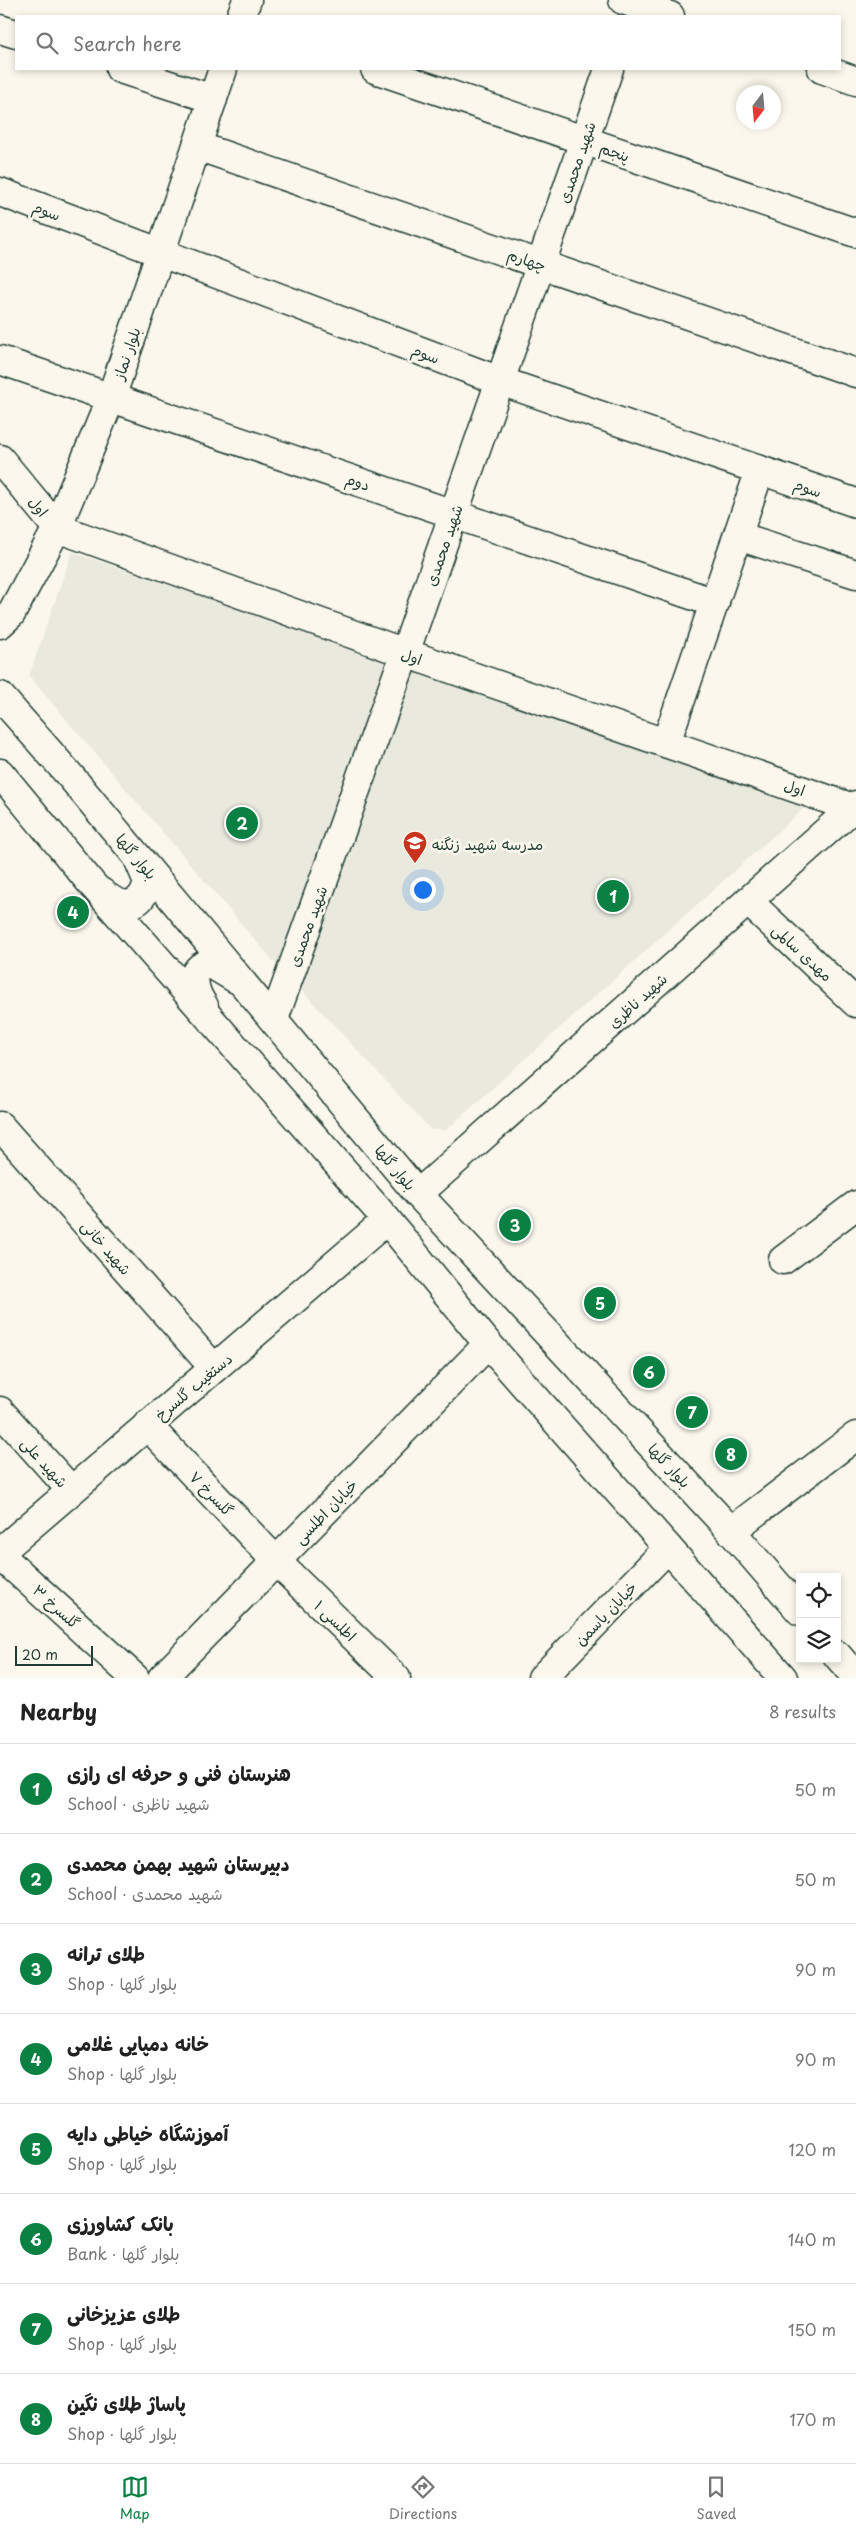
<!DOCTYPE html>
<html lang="en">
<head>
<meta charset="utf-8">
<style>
	:root { --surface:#fff; --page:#f2f2f2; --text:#222; --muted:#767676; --line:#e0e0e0; --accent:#0b8043 }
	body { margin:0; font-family:"Playpen Sans","Playpen Sans Arabic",sans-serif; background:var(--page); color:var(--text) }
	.controls { position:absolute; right:15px; bottom:15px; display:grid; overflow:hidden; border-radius:0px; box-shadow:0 2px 8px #0003 }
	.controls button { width:45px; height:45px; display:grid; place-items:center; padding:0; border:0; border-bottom:1px solid var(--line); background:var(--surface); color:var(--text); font:25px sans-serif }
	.compass { position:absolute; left:736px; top:85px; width:45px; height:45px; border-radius:50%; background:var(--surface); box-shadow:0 2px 8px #0003; rotate:196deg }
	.scale { position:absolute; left:15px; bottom:12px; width:78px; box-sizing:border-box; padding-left:5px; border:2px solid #1f3d34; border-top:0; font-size:14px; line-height:18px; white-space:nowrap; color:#1f3d34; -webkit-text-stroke:4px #fbf7ec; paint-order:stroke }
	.you { position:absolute; left:422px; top:889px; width:18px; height:18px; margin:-12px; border:4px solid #fff; border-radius:50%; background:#1a73e8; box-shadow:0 0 0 8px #1a73e833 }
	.badge { display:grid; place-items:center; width:32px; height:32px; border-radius:50%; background:var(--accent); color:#fff; font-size:16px; font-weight:700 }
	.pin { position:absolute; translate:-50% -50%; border:2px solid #fff; box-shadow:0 1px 5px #0006 }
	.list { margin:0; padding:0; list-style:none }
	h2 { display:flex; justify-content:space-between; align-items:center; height:65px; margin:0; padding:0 20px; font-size:21px }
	h2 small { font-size:16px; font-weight:400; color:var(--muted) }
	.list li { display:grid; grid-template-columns:32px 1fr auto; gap:15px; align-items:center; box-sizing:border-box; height:90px; padding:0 20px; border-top:1px solid var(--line) }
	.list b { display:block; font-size:19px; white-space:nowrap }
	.list p { margin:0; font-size:16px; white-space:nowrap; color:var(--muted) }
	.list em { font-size:16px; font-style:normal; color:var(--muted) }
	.icon { flex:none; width:28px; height:28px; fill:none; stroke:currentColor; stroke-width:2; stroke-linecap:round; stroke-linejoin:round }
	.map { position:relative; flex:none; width:856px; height:1678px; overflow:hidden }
	.search { position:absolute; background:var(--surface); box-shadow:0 2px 8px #0003; left:15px; right:15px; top:15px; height:55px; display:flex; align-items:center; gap:12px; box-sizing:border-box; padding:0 18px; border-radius:0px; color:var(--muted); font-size:19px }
	.sheet { height:785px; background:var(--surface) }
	nav { display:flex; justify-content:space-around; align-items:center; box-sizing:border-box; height:70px; border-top:1px solid var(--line); background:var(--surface); font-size:14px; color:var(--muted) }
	nav a { display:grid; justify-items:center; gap:2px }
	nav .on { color:var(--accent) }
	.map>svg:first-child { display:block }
	.built { fill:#eae9de }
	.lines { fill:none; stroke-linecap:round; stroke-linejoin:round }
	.street-casing { stroke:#1f3d34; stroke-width:31 }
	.secondary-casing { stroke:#1f3d34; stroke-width:31 }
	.street { stroke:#fbf7ec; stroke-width:28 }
	.secondary { stroke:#fbf7ec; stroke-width:28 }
	.labels { text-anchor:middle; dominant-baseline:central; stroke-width:5; stroke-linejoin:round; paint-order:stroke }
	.street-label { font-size:15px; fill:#1f3d34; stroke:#fbf7ec }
	.poi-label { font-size:15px; fill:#1f3d34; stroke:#fbf7ec; text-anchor:start }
</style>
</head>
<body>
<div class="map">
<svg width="856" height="1678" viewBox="0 0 856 1678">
	<rect width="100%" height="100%" fill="#fbf7ec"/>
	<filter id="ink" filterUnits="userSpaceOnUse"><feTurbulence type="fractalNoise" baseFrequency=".02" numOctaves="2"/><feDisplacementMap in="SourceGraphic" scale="10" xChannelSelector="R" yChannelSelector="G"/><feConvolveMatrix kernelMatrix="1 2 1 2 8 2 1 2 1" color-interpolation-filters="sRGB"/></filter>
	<g filter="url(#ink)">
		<g class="built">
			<path d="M 72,552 L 386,660 L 280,969 L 29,676 Z"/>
			<path d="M 410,665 L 809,804 L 446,1130 L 431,1130 L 296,984 Z"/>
		</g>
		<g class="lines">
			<defs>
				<g id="street">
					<path d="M 623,0 L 670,16"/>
					<path d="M 0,29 L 16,34"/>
					<path d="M 120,69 L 213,99"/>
					<path d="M 375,69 L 856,233"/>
					<path d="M 822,69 L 856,81"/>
					<path d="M 197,146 L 856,373"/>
					<path d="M 0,192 L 500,381 L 856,503"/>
					<path d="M 0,360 L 715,603"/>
					<path d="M 0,459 L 57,528 L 405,653 L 853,808"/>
					<path d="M 738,536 L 856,574"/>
					<path d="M 666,743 L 760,470"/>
					<path d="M 748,901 L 856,1003"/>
					<path d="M 274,1019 L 405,653 L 609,69"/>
					<path d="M 0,1126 L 214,1368"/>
					<path d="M 783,1260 L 856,1205"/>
					<path d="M 0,1411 L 71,1490"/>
					<path d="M 147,1425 L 276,1561 L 396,1678"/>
					<path d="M 731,1531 L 856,1436"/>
					<path d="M 0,1555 L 135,1678"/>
				</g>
				<g id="secondary">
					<path d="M 241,16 L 247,0"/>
					<path d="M 0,624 L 11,614 L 57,528 L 111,398 L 223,69"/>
					<path d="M 0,696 L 72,778 L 418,1194 L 731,1531 L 800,1611"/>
					<path d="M 0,773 L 91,883 L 387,1220 L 488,1344 L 783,1678"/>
					<path d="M 101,892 C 121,909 140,911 148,882 L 139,861"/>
					<path d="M 204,1006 C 194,992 186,966 211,964 L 236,979"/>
					<path d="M 418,1194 L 856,805"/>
					<path d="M 0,1552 L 387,1220"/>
					<path d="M 837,1655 L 856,1677"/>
					<path d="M 162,1678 L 488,1344"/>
					<path d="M 542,1678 L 668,1548"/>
				</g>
			</defs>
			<use href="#street" class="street-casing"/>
			<use href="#secondary" class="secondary-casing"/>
			<use href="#street" class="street"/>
			<use href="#secondary" class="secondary"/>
		</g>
	</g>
	<defs>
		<symbol id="school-pin" viewBox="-11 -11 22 30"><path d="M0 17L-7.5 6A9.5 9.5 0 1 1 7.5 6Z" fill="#c8321e" stroke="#fbf7ec"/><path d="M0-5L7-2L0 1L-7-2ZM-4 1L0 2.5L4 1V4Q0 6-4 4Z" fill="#fff"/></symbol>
	</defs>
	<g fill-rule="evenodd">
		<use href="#school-pin" x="401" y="829" width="28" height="38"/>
	</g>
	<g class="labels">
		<g class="street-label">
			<text transform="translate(615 151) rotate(19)">پنجم</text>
			<text transform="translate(576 162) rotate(-71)">شهید محمدی</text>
			<text transform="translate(47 210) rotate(21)">سوم</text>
			<text transform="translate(527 259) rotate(19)">چهارم</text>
			<text transform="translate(126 353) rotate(-71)">بلوار نماز</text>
			<text transform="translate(426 353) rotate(21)">سوم</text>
			<text transform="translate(358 481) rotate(18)">دوم</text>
			<text transform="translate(808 487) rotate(19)">سوم</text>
			<text transform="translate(39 506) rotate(51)">اول</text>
			<text transform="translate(443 545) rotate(-71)">شهید محمدی</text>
			<text transform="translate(412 656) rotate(19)">اول</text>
			<text transform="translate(795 787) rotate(19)">اول</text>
			<text transform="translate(137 856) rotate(50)">بلوار گلها</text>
			<text transform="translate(307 926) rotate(-70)">شهید محمدی</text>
			<text transform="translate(803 952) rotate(43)">مهدی سالمی</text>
			<text transform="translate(637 1000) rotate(-42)">شهید ناظری</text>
			<text transform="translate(396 1167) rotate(50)">بلوار گلها</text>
			<text transform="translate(107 1247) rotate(49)">شهید خانی</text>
			<text transform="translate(193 1386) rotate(-40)">دستغیب گلسرخ</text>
			<text transform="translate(45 1462) rotate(48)">شهید علی</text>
			<text transform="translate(670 1465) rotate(47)">بلوار گلها</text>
			<text transform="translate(212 1493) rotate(46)">گلسرخ ۷</text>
			<text transform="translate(325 1511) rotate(-46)">خیابان اطلسی</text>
			<text transform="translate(57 1606) rotate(42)">گلسرخ ۳</text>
			<text transform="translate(605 1613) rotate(-46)">خیابان یاسمن</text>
			<text transform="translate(336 1620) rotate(44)">اطلسی ۱</text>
		</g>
		<g class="poi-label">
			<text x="432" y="843">مدرسه شهید زنگنه</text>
		</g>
	</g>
</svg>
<div class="controls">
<button><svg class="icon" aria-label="locate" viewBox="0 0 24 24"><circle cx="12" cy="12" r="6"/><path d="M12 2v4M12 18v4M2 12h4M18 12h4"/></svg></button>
<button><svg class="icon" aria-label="layers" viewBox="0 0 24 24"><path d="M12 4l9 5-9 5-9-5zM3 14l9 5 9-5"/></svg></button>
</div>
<svg class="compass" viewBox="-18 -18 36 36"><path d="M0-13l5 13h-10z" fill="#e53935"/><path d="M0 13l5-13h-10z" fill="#767676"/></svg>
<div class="scale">20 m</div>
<div class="you"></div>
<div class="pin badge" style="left:613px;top:896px">1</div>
<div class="pin badge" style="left:242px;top:823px">2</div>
<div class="pin badge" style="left:515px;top:1225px">3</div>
<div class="pin badge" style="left:73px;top:912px">4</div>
<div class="pin badge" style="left:600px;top:1303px">5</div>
<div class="pin badge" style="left:649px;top:1372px">6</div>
<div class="pin badge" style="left:692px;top:1412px">7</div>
<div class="pin badge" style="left:731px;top:1454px">8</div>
<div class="search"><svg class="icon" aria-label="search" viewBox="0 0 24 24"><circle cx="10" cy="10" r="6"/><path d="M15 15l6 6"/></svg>Search here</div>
</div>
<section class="sheet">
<h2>Nearby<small>8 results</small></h2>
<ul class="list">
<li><span class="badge">1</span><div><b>هنرستان فنی و حرفه ای رازی</b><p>School · شهید ناظری</p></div><em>50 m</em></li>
<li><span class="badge">2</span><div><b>دبیرستان شهید بهمن محمدی</b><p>School · شهید محمدی</p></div><em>50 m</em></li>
<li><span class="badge">3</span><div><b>طلای ترانه</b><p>Shop · بلوار گلها</p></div><em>90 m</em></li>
<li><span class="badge">4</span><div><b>خانه دمپایی غلامی</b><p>Shop · بلوار گلها</p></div><em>90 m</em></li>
<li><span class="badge">5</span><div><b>آموزشگاه خیاطی دایه</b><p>Shop · بلوار گلها</p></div><em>120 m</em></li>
<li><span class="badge">6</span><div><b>بانک کشاورزی</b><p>Bank · بلوار گلها</p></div><em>140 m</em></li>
<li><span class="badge">7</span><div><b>طلای عزیزخانی</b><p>Shop · بلوار گلها</p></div><em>150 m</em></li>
<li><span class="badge">8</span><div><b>پاساژ طلای نگین</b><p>Shop · بلوار گلها</p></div><em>170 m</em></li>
</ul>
</section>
<nav>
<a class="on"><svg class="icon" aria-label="map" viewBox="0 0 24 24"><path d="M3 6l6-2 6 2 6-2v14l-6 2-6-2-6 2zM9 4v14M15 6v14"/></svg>Map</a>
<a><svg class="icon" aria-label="directions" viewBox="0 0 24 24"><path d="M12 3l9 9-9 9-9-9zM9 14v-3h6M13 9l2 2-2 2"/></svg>Directions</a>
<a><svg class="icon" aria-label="saved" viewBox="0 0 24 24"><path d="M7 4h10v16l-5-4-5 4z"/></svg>Saved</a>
</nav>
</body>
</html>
